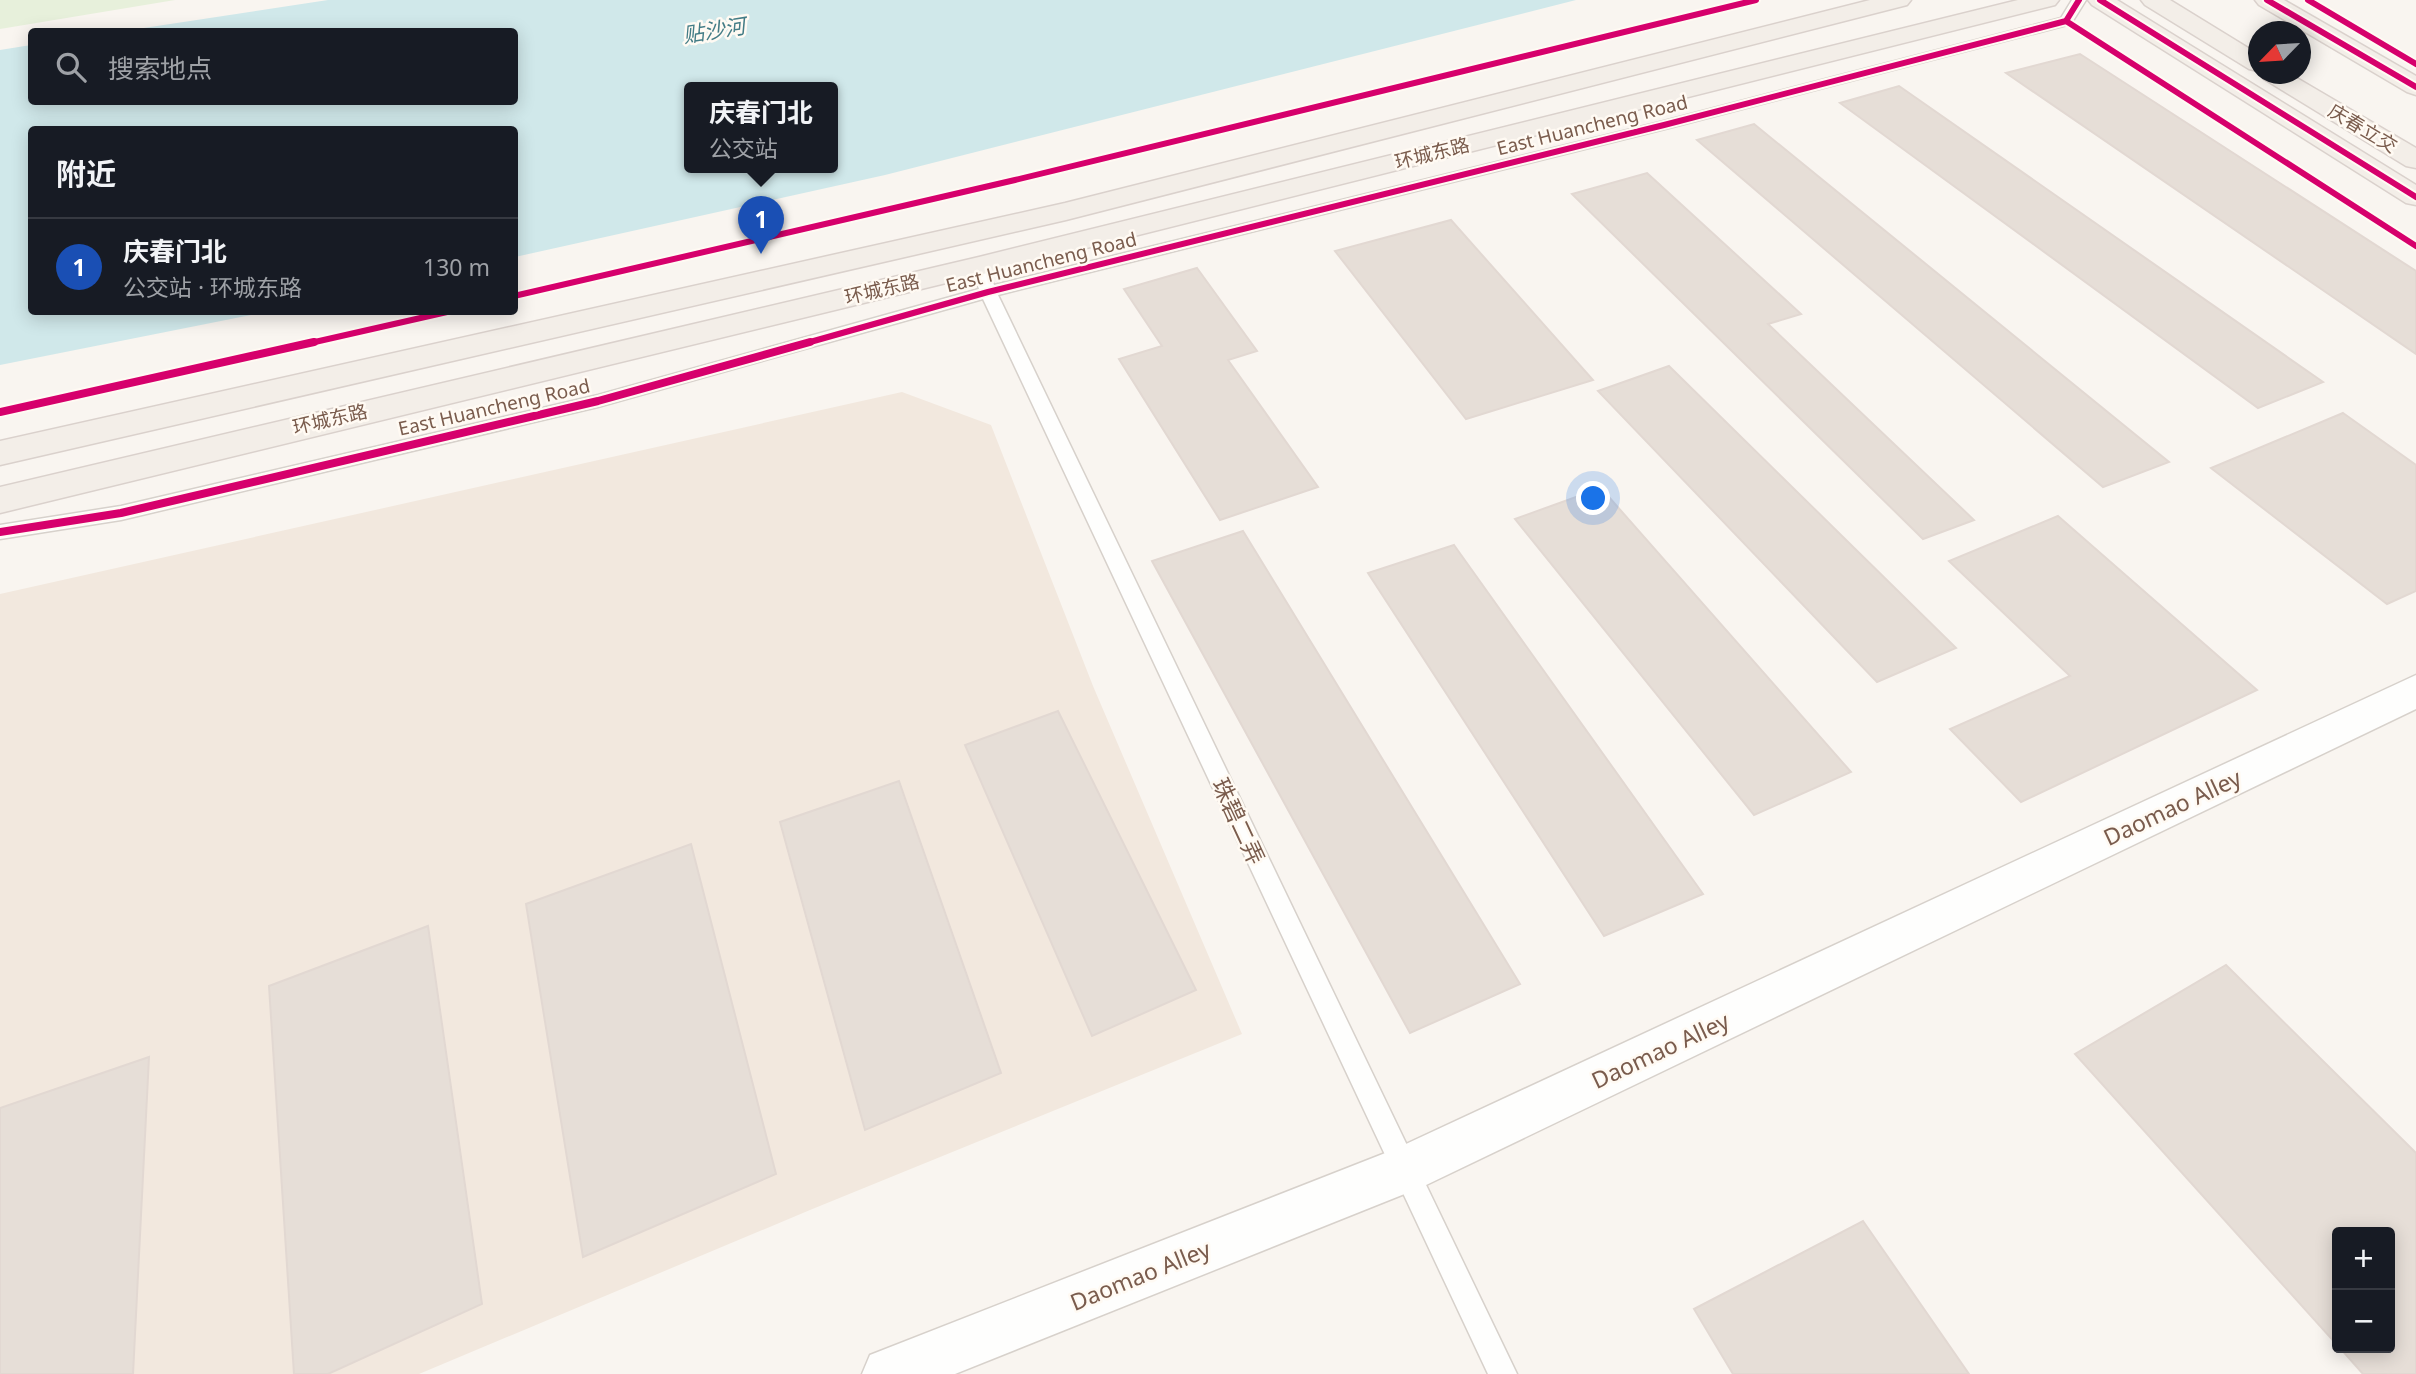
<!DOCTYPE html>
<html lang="zh">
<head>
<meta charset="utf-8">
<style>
	:root { --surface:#171b24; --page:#242831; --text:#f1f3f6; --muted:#9ea1a6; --line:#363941; --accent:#a69286 }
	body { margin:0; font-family:"Noto Sans","Noto Sans SC",sans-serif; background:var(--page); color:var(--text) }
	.controls { position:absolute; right:21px; bottom:21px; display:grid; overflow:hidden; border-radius:7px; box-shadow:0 4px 18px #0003 }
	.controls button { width:63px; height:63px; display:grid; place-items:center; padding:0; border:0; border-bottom:2px solid var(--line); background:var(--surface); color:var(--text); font:35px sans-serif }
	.compass { position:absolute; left:2248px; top:21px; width:63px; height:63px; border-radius:50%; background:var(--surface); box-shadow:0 4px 18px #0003; rotate:245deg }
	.you { position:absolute; left:1594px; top:499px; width:24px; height:24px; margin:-18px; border:5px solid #fff; border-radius:50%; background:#1a73e8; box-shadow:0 0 0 10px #1a73e833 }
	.badge { display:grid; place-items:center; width:46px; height:46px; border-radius:50%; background:var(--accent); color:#fff; font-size:23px; font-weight:700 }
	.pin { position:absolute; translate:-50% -58px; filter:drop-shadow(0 2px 4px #0008) }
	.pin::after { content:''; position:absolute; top:37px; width:24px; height:21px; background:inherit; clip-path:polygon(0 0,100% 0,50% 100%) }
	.popup { position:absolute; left:684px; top:82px; width:154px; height:91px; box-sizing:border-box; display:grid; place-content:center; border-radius:7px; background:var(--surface); filter:drop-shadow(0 2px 5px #0005); font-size:23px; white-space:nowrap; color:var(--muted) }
	.popup b { font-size:26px; color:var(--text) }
	.popup::after { content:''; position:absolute; left:50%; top:100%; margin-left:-14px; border:14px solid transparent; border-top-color:var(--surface) }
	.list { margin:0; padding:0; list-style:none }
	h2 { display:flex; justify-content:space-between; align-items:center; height:91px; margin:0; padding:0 28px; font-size:30px }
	h2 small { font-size:23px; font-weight:400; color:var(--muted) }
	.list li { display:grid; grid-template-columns:46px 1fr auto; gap:21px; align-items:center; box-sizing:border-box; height:98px; padding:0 28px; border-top:2px solid var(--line) }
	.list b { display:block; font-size:26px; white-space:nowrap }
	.list p { margin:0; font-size:23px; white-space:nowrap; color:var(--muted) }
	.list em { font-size:23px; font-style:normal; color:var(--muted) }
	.icon { flex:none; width:38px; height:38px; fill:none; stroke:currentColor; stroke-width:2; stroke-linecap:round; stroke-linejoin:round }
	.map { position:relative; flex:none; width:2416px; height:1374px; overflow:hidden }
	.search { position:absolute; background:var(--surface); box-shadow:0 4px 18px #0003; left:28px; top:28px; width:490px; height:77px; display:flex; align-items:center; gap:18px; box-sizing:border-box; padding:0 24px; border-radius:7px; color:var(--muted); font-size:26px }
	.panel { position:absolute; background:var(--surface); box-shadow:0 4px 18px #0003; left:28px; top:126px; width:490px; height:189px; border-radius:7px }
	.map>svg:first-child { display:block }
	.residential { fill:#f2e8de }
	.green { fill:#e7f0db }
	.water { fill:#d0e8ea; fill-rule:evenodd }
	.building { fill:#e6ded7; stroke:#e2d8d2; stroke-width:2 }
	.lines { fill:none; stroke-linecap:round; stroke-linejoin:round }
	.lane-casing { stroke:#d7d1cb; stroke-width:3 }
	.street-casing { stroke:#d7d1cb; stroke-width:3 }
	.primary-casing { stroke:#dad1cc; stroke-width:3 }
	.lane { fill:#fefefd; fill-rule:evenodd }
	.street { fill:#fefefd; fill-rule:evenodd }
	.primary { fill:#f3eee8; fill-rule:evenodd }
	.cycleway-far1-casing { stroke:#fffaf3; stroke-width:10 }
	.cycleway-casing { stroke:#fffaf3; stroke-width:12 }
	.cycleway-far1 { stroke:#d6006c; stroke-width:6 }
	.cycleway { stroke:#d6006c; stroke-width:8 }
	.labels { text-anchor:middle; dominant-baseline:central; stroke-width:5; stroke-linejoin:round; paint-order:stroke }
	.far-street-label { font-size:19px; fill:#7a5c4d; stroke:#fffaf3 }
	.far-water-label { font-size:21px; font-style:italic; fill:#437c86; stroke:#fffaf3 }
	.street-label { font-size:23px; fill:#7a5c4d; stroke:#fffaf3 }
</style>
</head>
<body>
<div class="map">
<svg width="2416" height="1374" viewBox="0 0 2416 1374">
	<rect width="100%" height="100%" fill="#f9f5f0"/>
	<path class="residential" d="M 902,392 L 991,425 L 1093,686 L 1242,1034 L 810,1210 L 419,1374 L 0,1374 L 0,594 Z"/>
	<path class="green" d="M 0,0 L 175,0 L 0,29 Z"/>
	<path class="water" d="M 328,0 L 1576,0 L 885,175 L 515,257 L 514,130 L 32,130 L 32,312 L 266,312 L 0,365 L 0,50 L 31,45 L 32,102 L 514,102 L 514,32 L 124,31 ZM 689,88 L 833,88 L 833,168 L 689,168 Z"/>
	<g class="building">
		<path d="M 2080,54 L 2416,271 L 2416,354 L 2006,73 Z"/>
		<path d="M 1899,86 L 2323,382 L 2258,408 L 1840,103 Z"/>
		<path d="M 1754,124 L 2169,462 L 2103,487 L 1697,140 Z"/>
		<path d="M 1647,173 L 1801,314 L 1768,324 L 1974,520 L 1923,539 L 1572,194 Z"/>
		<path d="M 1451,220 L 1593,380 L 1466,419 L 1335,251 Z"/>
		<path d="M 1197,268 L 1257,351 L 1228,360 L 1318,487 L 1220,520 L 1119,359 L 1162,346 L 1124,289 Z"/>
		<path d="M 1669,366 L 1956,648 L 1877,682 L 1598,391 Z"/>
		<path d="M 2343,413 L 2416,465 L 2416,591 L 2387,604 L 2211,468 Z"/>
		<path d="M 1601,488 L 1851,772 L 1754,815 L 1515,519 Z"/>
		<path d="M 2058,516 L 2257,690 L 2021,802 L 1950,729 L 2070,676 L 1949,561 Z"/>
		<path d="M 1243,531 L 1520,984 L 1410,1033 L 1152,561 Z"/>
		<path d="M 1454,545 L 1703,894 L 1604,936 L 1368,573 Z"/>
		<path d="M 1058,711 L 1196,990 L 1092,1036 L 965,745 Z"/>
		<path d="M 899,781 L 1001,1073 L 865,1130 L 780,822 Z"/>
		<path d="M 691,844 L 776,1174 L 583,1257 L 526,904 Z"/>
		<path d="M 428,926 L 482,1304 L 328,1374 L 294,1374 L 269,986 Z"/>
		<path d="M 2226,965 L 2416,1153 L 2416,1374 L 2363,1374 L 2340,1348 L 2390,1348 L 2390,1232 L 2337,1232 L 2337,1345 L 2075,1054 Z"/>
		<path d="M 149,1057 L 133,1374 L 0,1374 L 0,1108 Z"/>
		<path d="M 1863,1221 L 1969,1374 L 1733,1374 L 1694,1309 Z"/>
	</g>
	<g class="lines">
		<defs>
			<path id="lane" d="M 2072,0 L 2086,0 L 2071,24 L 1669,128 L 998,295 L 1517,1374 L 1488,1374 L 983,299 L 598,407 L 121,520 L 0,539 L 0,525 L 121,506 L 598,395 L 979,289 L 971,266 L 973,262 L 985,262 L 994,285 L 1660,122 L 2061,18 Z"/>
			<path id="street" d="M 2416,675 L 2416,709 L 1422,1187 L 955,1374 L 862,1374 L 870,1355 L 1393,1150 Z"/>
			<g id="primary">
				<path d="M 1870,0 L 1911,0 L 1907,5 L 1066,220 L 0,465 L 0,441 L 1065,203 Z"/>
				<path d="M 2018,0 L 2059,0 L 2055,5 L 979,275 L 0,513 L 0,487 L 979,257 Z"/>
				<path d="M 2088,0 L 2117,0 L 2416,185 L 2416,205 L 2406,203 L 2092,5 Z"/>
				<path d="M 2141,0 L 2170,0 L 2258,54 L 2258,71 L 2249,69 L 2145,5 Z"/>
				<path d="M 2255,0 L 2284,0 L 2416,76 L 2416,95 L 2407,92 L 2259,5 Z"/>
				<path d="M 2260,74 L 2290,74 L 2416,148 L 2416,168 L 2406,166 L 2264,79 Z"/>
			</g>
		</defs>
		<use href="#lane" class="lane-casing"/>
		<use href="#street" class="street-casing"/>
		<use href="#primary" class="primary-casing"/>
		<use href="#lane" class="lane"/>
		<use href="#street" class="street"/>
		<use href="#primary" class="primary"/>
		<defs>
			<g id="cycleway-far1">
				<path d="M 2100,0 L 2416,197"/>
				<path d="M 2267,0 L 2416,87"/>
				<path d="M 2308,0 L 2416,64"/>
				<path d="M 2066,21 L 2416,246"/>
				<path d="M 514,296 L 1015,180 L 1756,0"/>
				<path d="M 306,344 L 447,312"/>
				<path d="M 803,344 L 988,292 L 1664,125 L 2066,21 L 2079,0"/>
			</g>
			<g id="cycleway">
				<path d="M 0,412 L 314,342"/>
				<path d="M 0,532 L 121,513 L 598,401 L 810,342"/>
			</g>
		</defs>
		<use href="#cycleway-far1" class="cycleway-far1-casing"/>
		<use href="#cycleway" class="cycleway-casing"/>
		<use href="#cycleway-far1" class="cycleway-far1"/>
		<use href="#cycleway" class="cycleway"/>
	</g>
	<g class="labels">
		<g class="far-street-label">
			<text transform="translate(1592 125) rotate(-14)">East Huancheng Road</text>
			<text transform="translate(2363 128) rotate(31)">庆春立交</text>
			<text transform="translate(1432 153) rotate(-14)">环城东路</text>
			<text transform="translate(1041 262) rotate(-14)">East Huancheng Road</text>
			<text transform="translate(882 289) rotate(-13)">环城东路</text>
			<text transform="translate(494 407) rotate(-13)">East Huancheng Road</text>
			<text transform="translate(330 419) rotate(-13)">环城东路</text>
		</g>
		<g class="far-water-label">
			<text transform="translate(714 30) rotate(-9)">贴沙河</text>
		</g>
		<g class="street-label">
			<text transform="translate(2172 807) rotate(-25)">Daomao Alley</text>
			<text transform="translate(1239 821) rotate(65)">珠碧二弄</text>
			<text transform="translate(1660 1050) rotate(-25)">Daomao Alley</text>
			<text transform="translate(1140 1275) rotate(-22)">Daomao Alley</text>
		</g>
	</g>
</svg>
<div class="controls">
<button>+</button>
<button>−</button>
</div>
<svg class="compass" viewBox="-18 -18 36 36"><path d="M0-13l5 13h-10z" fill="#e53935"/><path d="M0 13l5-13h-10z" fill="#9ea1a6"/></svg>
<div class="you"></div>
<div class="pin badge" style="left:761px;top:254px;background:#1a4fb4">1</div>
<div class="popup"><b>庆春门北</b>公交站</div>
<div class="search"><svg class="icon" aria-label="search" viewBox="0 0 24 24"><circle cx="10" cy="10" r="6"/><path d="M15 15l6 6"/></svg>搜索地点</div>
<section class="panel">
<h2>附近<small></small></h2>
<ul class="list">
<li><span class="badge" style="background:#1a4fb4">1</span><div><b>庆春门北</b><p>公交站 · 环城东路</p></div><em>130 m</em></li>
</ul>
</section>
</div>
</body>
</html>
